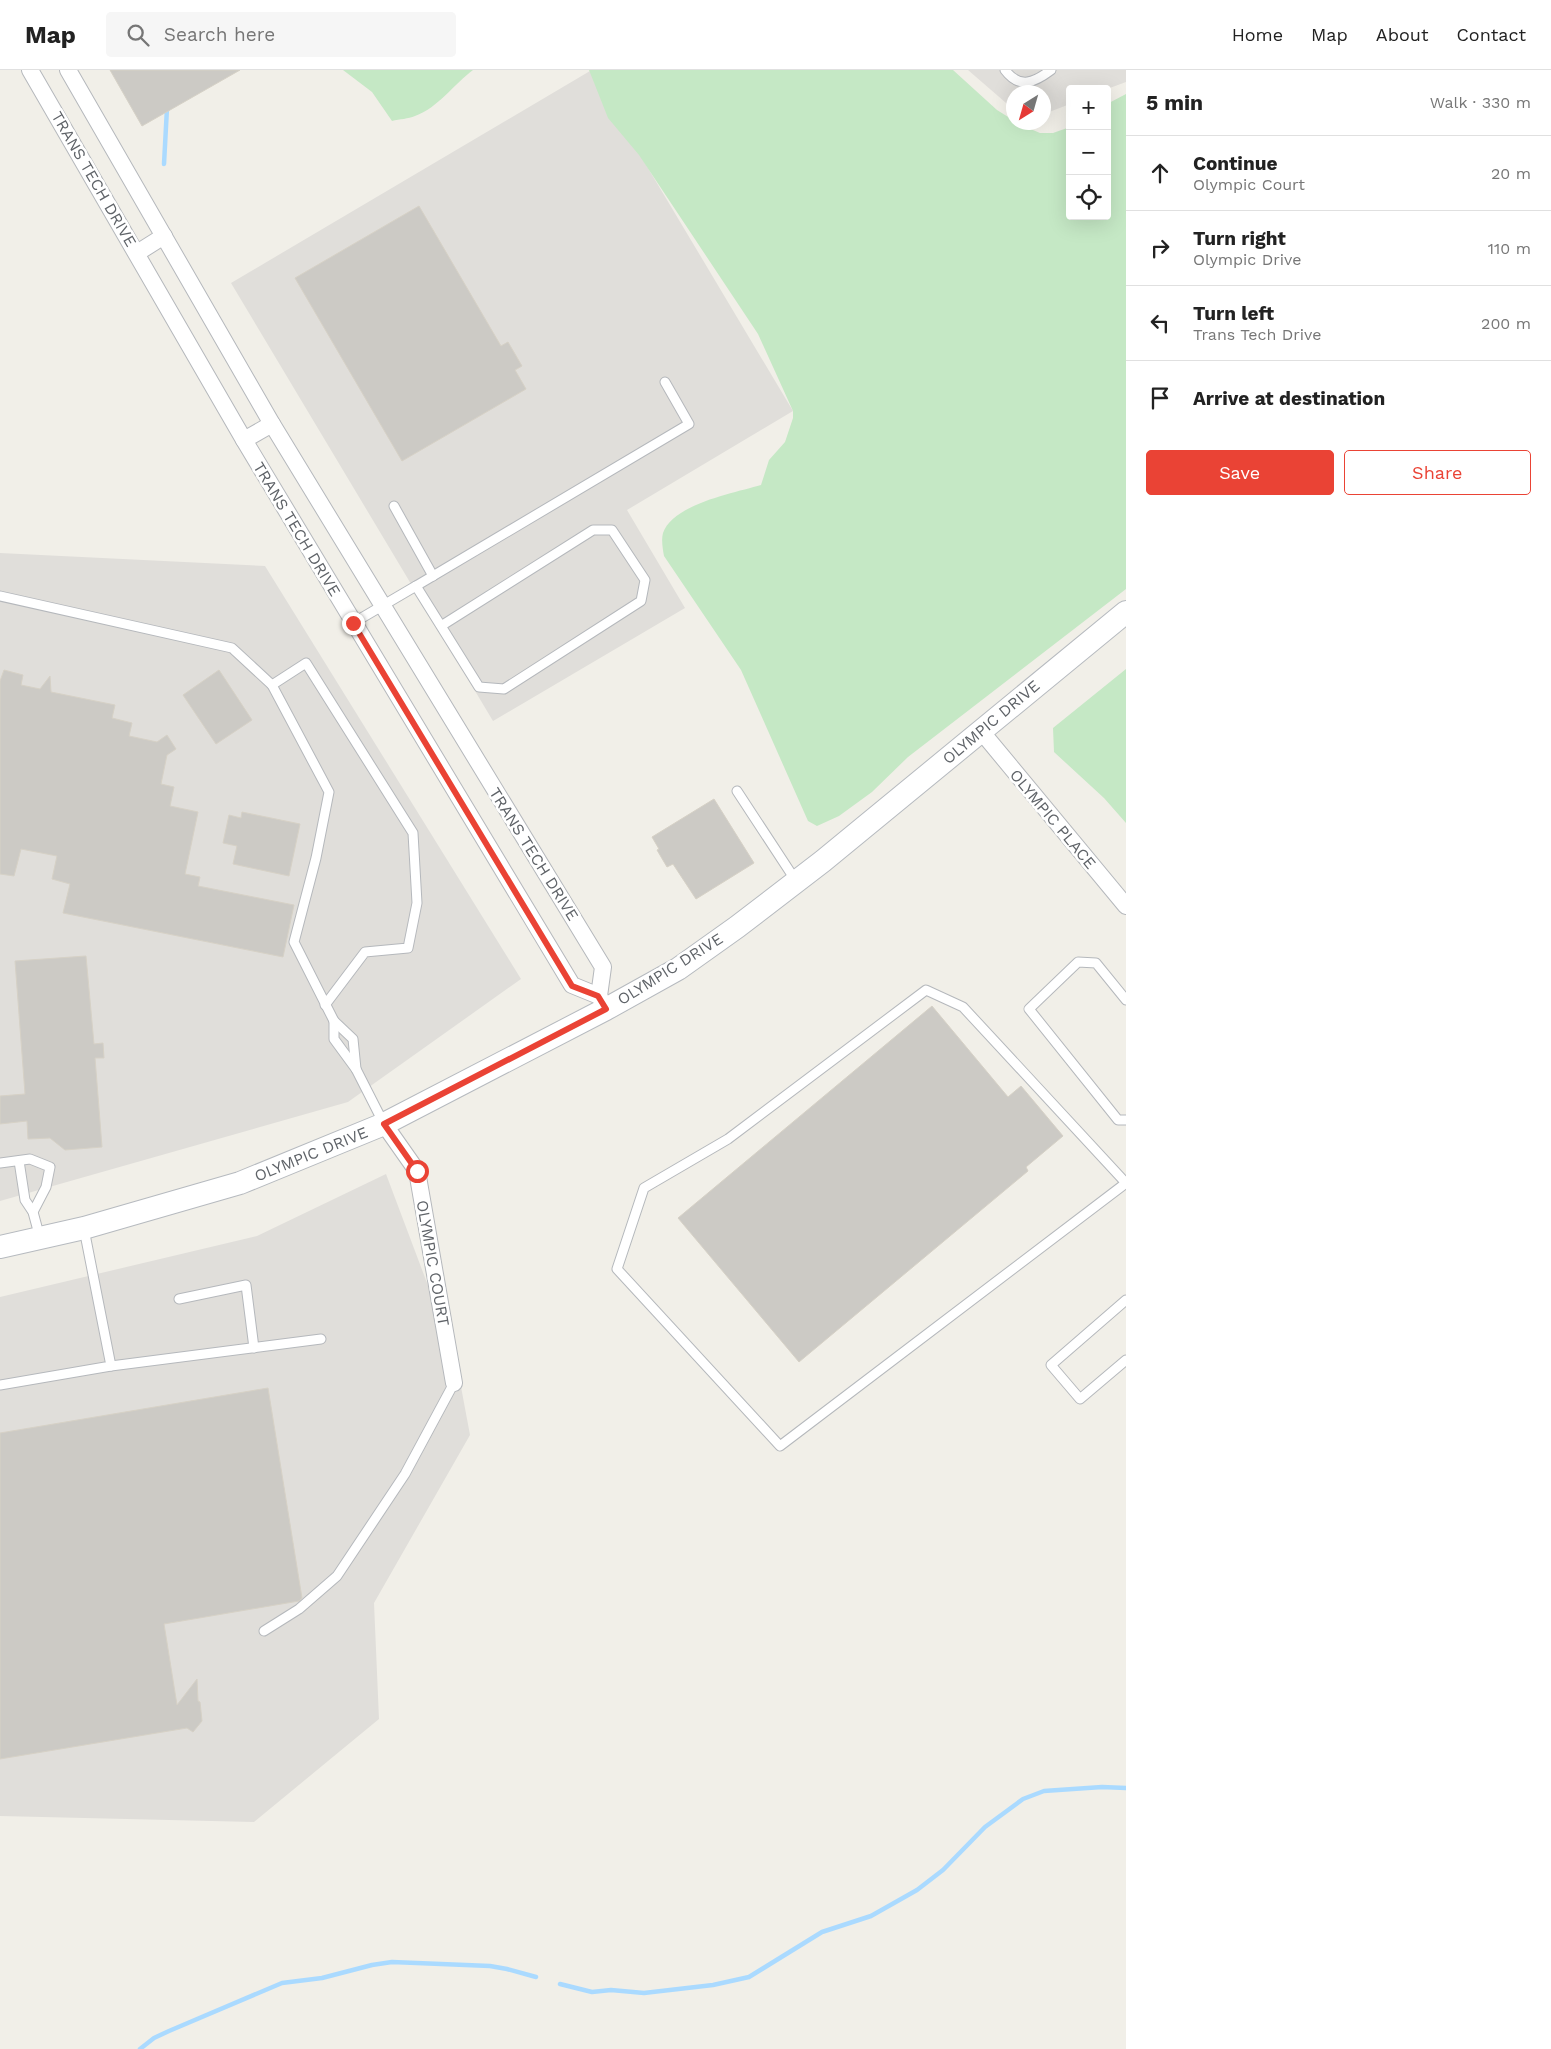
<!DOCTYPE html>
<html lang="en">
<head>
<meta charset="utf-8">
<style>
	:root { --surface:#fff; --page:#f6f6f6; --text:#222; --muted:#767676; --line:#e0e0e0; --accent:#ea4335 }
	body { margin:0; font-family:"Work Sans",sans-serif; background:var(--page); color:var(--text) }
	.controls { position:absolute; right:15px; top:15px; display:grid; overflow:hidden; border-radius:5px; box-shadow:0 5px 20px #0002 }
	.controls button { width:45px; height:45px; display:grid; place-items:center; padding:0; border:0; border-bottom:1px solid var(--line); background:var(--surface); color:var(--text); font:25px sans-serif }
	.compass { position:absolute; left:1006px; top:15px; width:45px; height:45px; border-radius:50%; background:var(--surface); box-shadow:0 5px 20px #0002; rotate:217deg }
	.stop { position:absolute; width:15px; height:15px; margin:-11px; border:4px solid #ea4335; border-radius:50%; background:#fff }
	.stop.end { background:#ea4335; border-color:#fff; box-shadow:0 1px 5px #0008 }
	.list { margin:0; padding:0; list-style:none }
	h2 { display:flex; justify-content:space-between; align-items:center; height:65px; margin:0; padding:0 20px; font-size:21px }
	h2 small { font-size:16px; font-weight:400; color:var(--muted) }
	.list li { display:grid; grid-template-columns:32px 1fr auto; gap:15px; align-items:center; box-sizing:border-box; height:75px; padding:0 20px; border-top:1px solid var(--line) }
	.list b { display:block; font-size:19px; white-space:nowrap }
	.list p { margin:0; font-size:16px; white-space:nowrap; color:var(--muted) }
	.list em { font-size:16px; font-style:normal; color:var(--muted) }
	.actions { display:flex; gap:10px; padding:15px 20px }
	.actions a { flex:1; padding:11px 0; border:1px solid var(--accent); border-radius:5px; text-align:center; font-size:18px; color:var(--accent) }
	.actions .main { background:var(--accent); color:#fff }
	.icon { flex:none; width:28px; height:28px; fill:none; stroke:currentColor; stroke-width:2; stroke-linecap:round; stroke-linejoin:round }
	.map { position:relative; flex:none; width:1126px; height:1979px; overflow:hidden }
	header { display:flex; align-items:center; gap:30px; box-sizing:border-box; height:70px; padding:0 25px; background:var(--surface); border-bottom:1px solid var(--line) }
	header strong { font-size:24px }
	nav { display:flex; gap:28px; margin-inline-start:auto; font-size:18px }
	.search { width:350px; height:45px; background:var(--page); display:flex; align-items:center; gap:12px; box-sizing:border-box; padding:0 18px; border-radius:5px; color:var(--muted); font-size:19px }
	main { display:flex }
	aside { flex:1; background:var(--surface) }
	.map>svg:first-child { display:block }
	.industrial { fill:#e0deda }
	.green { fill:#c5e8c5 }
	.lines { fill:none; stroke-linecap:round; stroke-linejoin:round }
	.stream { stroke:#aadaff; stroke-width:4.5 }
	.building { fill:#cccac5; stroke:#d6d1c6 }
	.lane-casing { stroke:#b5b8bc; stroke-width:11 }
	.street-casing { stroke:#b5b8bc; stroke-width:18 }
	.secondary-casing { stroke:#b6babf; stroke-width:24 }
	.lane { stroke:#fff; stroke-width:9 }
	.street { stroke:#fff; stroke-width:16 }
	.secondary { stroke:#fff; stroke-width:22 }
	.route { stroke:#ea4335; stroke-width:6 }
	.labels { text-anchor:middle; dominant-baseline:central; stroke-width:5; stroke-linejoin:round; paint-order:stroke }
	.street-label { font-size:16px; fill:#5f6368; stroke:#fff }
</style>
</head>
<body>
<header>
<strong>Map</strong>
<div class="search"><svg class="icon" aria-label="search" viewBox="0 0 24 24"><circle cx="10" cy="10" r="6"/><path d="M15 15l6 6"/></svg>Search here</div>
<nav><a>Home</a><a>Map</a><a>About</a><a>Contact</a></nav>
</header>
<main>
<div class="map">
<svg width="1126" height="1979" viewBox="0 0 1126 1979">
	<rect width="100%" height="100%" fill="#f1efe8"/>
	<g class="industrial">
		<path d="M 968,0 L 1126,0 L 1126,12 L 1107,19 L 1070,19 L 1070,34 L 1044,44 L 1044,22 L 1014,22 L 1013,39 Z"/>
		<path d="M 590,1 L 793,341 L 627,440 L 685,538 L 493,651 L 231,213 Z"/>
		<path d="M 0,483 L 265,496 L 521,909 L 348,1032 L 0,1131 Z"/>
		<path d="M 386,1104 L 456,1290 L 470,1365 L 374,1533 L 379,1649 L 254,1752 L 0,1746 L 0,1227 L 257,1166 Z"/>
	</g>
	<g class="green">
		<path d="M 343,0 L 473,0 C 454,14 438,38 415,46 C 408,49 400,49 392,51 L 372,22 Z"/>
		<path d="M 589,0 L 953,0 L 997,40 L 1013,50 L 1014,52 L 1040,63 L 1053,63 L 1070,57 L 1070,146 L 1107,146 L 1107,34 L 1126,24 L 1126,519 L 908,687 L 872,722 L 839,746 L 817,756 L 808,751 L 741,600 L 664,486 C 663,480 661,470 663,463 C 673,434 734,423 761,415 L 769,390 L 785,372 L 793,348 L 793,341 L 758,264 L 639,85 L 608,48 Z"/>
		<path d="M 1126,599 L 1126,753 L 1104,728 L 1054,682 L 1053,658 Z"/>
	</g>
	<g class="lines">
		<g class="stream">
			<path d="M 164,94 L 167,38"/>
			<path d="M 560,1914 L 592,1922 L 611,1920 L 644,1923 L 713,1915 L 749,1907 L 822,1862 L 871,1846 L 917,1820 L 943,1800 L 985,1757 L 1023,1729 L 1044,1721 L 1102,1717 L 1126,1718"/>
			<path d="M 140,1979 L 154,1968 L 169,1961 L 282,1913 L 322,1908 L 372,1895 L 392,1892 L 490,1896 L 507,1899 L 536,1907"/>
		</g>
	</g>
	<g class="building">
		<path d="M 110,0 L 240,0 L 142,56 Z"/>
		<path d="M 419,136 L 501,276 L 508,272 L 522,296 L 515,300 L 526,319 L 402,391 L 295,208 Z"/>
		<path d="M 4,600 L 23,605 L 21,615 L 40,619 L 50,606 L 51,622 L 115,635 L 112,648 L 132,653 L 129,666 L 157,672 L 167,665 L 176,679 L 167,685 L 161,714 L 174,717 L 170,736 L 198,742 L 185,804 L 200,807 L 198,816 L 294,835 L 283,887 L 63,843 L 70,814 L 52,809 L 57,786 L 21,779 L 14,806 L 0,804 L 0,611 Z"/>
		<path d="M 219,600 L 252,650 L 216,674 L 183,625 Z"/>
		<path d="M 714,729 L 754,793 L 696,829 L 673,794 L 667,797 L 657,780 L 659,779 L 652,767 Z"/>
		<path d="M 242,742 L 300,754 L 289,806 L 233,794 L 237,776 L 223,773 L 229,745 L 241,748 Z"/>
		<path d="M 86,886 L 94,974 L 103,973 L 104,988 L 95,988 L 102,1077 L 65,1080 L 50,1068 L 28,1069 L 27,1051 L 0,1054 L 0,1026 L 25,1024 L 15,891 Z"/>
		<path d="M 932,936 L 1008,1027 L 1021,1016 L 1063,1066 L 1026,1097 L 1028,1101 L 799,1292 L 678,1148 Z"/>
		<path d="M 268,1318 L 302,1528 L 299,1531 L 164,1554 L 177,1635 L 197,1609 L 198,1631 L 200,1632 L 202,1651 L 193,1662 L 187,1658 L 0,1689 L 0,1363 Z"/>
	</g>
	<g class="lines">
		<defs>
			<g id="lane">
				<path d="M 1005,0 C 1020,20 1035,12 1051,0"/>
				<path d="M 394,436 L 433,506"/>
				<path d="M 416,516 L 689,354 L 665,312"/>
				<path d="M 0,526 L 232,578 L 272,615 L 329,722 L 316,788 L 294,872 L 334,951 L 353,969 L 356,999"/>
				<path d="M 353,553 L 416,516 L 479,617 L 504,619 L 641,531 L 645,510 L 612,460 L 593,460 L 441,556"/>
				<path d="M 272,615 L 306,593 L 413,763 L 417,833 L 408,878 L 365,882 L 325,935"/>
				<path d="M 737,721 L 796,811"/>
				<path d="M 1126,930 L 1096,893 L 1078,892 L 1029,939 L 1118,1050 L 1126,1050"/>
				<path d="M 334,951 L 334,969 L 356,999 L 384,1054"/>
				<path d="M 19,1091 L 25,1130 L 33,1142 L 40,1168"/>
				<path d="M 0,1093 L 30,1089 L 50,1097 L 46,1117 L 33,1142"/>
				<path d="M 1126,1113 L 963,937 L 926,920 L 728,1069 L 644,1118 L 617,1199 L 780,1376 L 1126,1113"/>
				<path d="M 179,1229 L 246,1215 L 254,1278"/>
				<path d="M 1126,1230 L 1051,1295 L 1080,1329 L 1126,1290"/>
				<path d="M 111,1296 L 321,1269"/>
				<path d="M 0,1315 L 111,1296 L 84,1159"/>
				<path d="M 264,1561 L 299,1539 L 337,1506 L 405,1404 L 454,1313"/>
			</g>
			<g id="street">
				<path d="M 30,0 L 244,370 L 572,915 L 599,926 L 606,939"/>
				<path d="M 68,0 L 272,354 L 603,897 L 599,926"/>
				<path d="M 137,183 L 164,166"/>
				<path d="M 244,370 L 272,354"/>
				<path d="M 981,661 L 1126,836"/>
				<path d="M 384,1054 L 417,1101 L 454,1313"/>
			</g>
			<path id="secondary" d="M 0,1177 L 84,1158 L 240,1113 L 384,1054 L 606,939 L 678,899 L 737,857 L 823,791 L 1126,542"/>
		</defs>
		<use href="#lane" class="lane-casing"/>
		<use href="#street" class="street-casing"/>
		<use href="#secondary" class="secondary-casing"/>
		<use href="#lane" class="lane"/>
		<use href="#street" class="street"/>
		<use href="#secondary" class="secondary"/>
	</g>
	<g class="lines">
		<path class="route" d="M 353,553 L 572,916 L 598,926 L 606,939 L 384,1054 L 417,1101"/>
	</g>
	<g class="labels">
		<g class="street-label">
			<text transform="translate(94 109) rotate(60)">TRANS TECH DRIVE</text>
			<text transform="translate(297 459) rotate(59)">TRANS TECH DRIVE</text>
			<text transform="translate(991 652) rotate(-40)">OLYMPIC DRIVE</text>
			<text transform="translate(1053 749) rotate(50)">OLYMPIC PLACE</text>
			<text transform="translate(534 784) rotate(58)">TRANS TECH DRIVE</text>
			<text transform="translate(670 899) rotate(-32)">OLYMPIC DRIVE</text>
			<text transform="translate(311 1084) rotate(-22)">OLYMPIC DRIVE</text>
			<text transform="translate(433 1193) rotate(80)">OLYMPIC COURT</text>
		</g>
	</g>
</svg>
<div class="controls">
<button>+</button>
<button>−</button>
<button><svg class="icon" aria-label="locate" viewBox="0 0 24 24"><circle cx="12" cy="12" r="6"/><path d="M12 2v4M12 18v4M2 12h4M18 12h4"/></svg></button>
</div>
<svg class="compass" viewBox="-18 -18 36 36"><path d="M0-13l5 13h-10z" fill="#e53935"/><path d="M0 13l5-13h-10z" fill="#767676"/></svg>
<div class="stop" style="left:417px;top:1101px"></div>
<div class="stop end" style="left:353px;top:553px"></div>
</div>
<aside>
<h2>5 min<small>Walk · 330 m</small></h2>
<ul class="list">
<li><svg class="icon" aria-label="ahead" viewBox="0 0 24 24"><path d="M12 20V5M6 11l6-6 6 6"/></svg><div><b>Continue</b><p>Olympic Court</p></div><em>20 m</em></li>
<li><svg class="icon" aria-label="right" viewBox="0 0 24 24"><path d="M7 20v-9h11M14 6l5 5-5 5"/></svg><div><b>Turn right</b><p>Olympic Drive</p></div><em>110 m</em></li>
<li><svg class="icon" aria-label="left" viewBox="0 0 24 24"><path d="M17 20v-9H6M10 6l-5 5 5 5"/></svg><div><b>Turn left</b><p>Trans Tech Drive</p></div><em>200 m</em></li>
<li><svg class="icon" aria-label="arrive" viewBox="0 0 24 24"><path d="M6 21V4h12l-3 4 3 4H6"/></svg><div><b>Arrive at destination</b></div></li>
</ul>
<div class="actions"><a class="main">Save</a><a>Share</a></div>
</aside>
</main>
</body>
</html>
